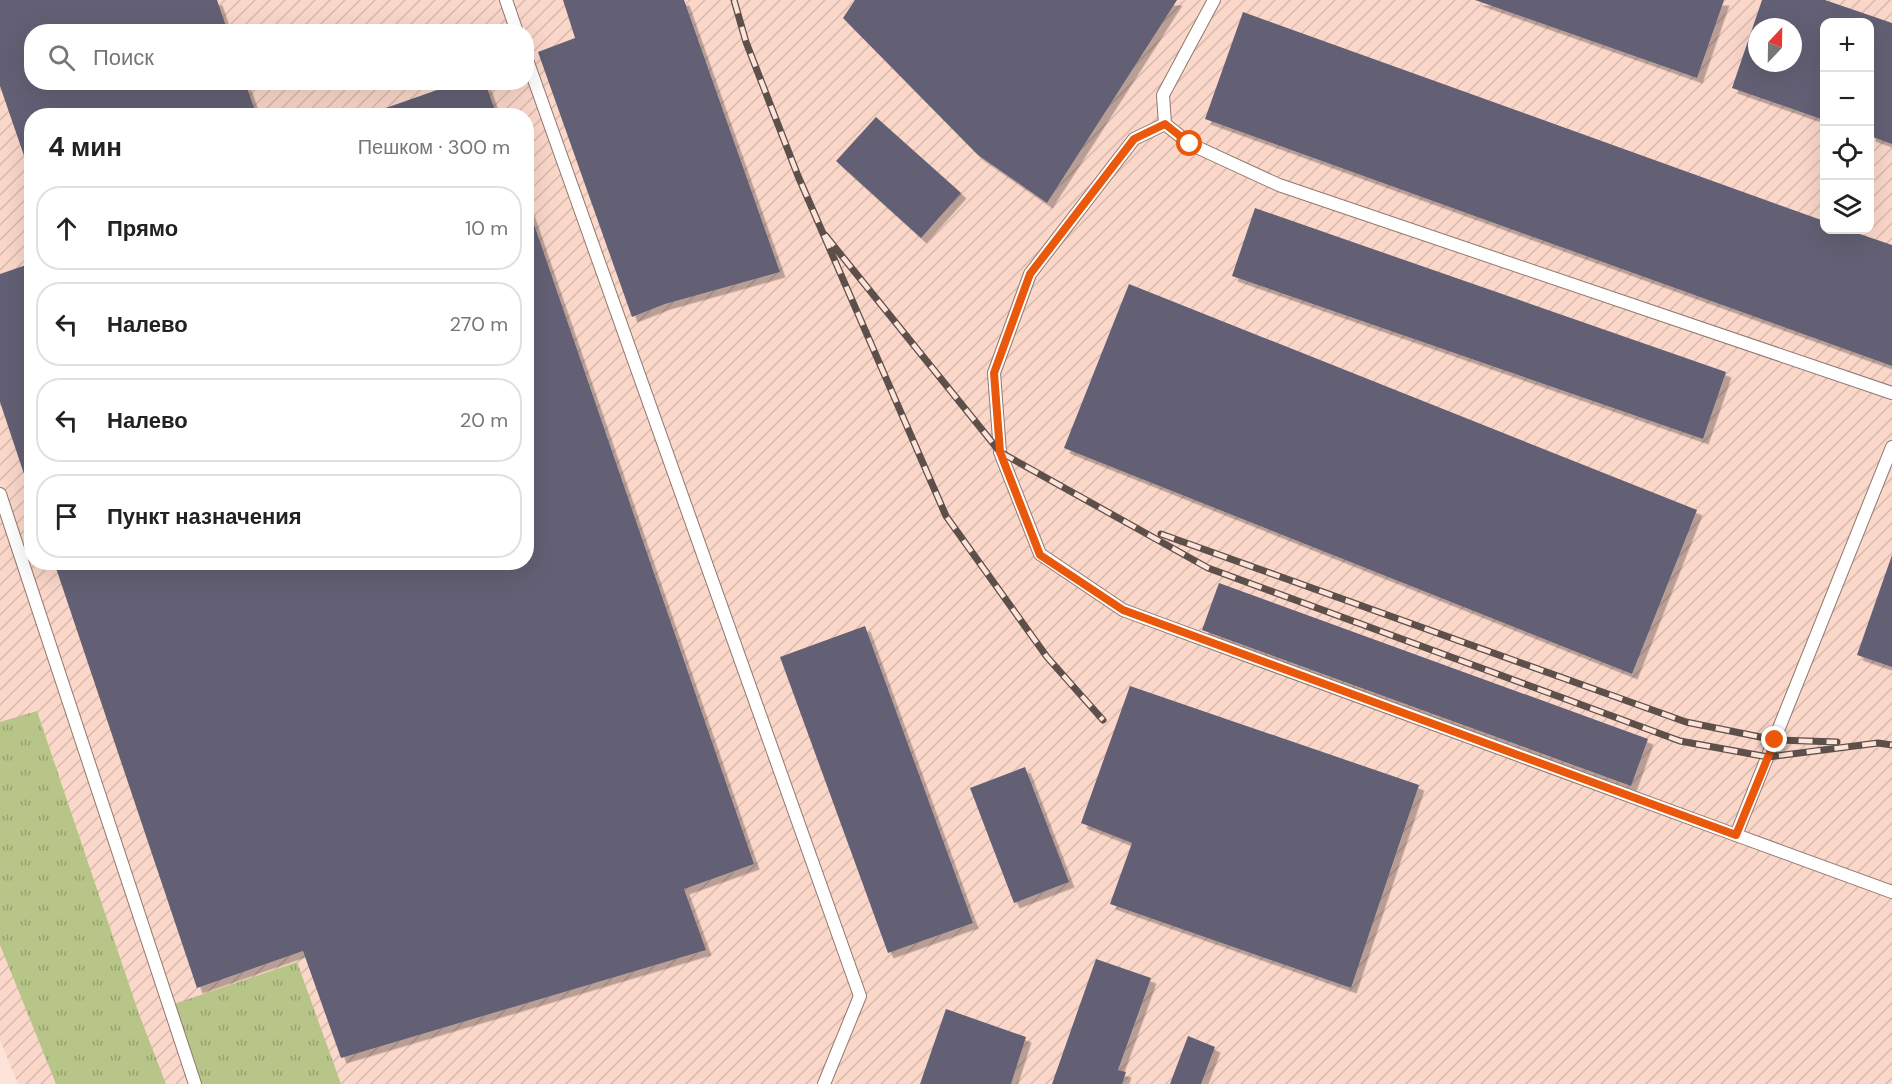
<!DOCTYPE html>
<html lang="ru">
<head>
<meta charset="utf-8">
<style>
	:root { --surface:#fff; --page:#f6f6f6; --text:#222; --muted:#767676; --line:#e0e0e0 }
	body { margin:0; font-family:"DM Sans",sans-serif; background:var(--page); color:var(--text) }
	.controls { position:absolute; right:18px; top:18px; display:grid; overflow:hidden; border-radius:12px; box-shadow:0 6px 24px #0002 }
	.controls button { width:54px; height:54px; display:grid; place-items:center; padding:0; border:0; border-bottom:2px solid var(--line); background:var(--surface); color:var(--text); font:30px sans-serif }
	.compass { position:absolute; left:1748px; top:18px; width:54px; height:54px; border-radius:50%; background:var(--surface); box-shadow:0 6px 24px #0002; rotate:22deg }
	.stop { position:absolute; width:18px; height:18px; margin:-14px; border:4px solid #ea580c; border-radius:50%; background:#fff }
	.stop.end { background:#ea580c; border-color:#fff; box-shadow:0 2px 6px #0008 }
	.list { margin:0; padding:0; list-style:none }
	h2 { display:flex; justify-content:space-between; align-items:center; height:78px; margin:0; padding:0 24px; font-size:26px }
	h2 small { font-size:20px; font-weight:400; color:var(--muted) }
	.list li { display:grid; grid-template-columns:39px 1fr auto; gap:18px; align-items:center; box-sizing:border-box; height:84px; margin:0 12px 12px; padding:0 12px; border:2px solid var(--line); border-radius:24px }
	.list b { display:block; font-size:22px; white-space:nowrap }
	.list em { font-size:20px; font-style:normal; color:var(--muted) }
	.icon { flex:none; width:33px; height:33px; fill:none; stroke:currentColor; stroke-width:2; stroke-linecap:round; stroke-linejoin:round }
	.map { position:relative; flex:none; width:1892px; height:1084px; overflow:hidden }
	.search { position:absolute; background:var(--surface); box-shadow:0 6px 24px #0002; left:24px; top:24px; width:510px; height:66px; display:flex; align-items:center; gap:15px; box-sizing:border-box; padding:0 21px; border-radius:24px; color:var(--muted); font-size:22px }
	.panel { position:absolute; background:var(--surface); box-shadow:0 6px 24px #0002; left:24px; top:108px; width:510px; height:462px; border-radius:24px }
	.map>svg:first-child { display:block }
	.industrial { fill:url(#industrial-furrows); fill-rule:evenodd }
	.grass { fill:url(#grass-tufts) }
	.building { fill:#636075; fill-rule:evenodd; filter:url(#shadow) }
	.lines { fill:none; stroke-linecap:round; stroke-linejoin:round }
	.service-casing { stroke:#90786f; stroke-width:14 }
	.service { stroke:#fff; stroke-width:12 }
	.rail-casing { stroke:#5d4f4a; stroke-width:7 }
	.rail { stroke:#fee3d9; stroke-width:4.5; stroke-dasharray:14; stroke-linecap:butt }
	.route { stroke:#ea580c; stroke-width:8 }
</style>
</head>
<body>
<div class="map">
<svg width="1892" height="1084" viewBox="0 0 1892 1084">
	<defs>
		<pattern id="industrial-furrows" width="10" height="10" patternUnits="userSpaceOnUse" patternTransform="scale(1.5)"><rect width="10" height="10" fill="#fbd7ca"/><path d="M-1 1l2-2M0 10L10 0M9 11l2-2" fill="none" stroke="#d8b9ae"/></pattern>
		<pattern id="grass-tufts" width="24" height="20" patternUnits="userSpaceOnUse" patternTransform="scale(1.5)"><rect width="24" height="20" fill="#b8c588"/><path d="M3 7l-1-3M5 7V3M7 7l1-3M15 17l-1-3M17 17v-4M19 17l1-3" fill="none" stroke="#97a170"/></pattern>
		<filter id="shadow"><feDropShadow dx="5.5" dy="5.5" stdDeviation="0" flood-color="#0004"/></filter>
	</defs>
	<rect width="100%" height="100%" fill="#fee3d9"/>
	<path class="industrial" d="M 0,0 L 1892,0 L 1892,1084 L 18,1084 L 0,1040 ZM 1824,22 L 1870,22 L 1870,230 L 1824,230 ZM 1757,27 L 1793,27 L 1793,63 L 1757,63 ZM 32,32 L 526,32 L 526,82 L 32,82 ZM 32,116 L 526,116 L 526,562 L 32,562 Z"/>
	<g class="grass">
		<path d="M 37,711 L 139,1014 L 166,1084 L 56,1084 L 0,945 L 0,722 Z"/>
		<path d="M 297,962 L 341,1084 L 198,1084 L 171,1005 Z"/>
	</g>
	<g class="building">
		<path d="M 0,0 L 217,0 L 228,32 L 32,32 L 32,82 L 245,82 L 257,116 L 32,116 L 31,176 L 0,86 Z"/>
		<path d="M 563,0 L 684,0 L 780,272 L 665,304 L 632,317 L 538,52 L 575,38 Z"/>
		<path d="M 855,0 L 1177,0 L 1047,203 L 978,155 L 843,18 Z"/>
		<path d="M 1475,0 L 1724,0 L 1697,78 Z"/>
		<path d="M 1762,0 L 1825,0 L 1892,23 L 1892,144 L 1870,136 L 1870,22 L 1824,22 L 1824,120 L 1732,88 ZM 1757,27 L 1793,27 L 1793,63 L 1757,63 Z"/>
		<path d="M 1243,12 L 1824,221 L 1824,230 L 1848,230 L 1892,245 L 1892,366 L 1205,119 Z"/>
		<path d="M 460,82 L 485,82 L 497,116 L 363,116 Z"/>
		<path d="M 876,117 L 961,193 L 921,238 L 836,161 Z"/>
		<path d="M 527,204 L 754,864 L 684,889 L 706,950 L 341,1058 L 303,951 L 197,988 L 54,562 L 526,562 Z"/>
		<path d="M 1255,208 L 1726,372 L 1703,439 L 1232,276 Z"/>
		<path d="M 32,263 L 32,495 L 31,495 L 0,402 L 0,274 Z"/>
		<path d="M 1129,284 L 1697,510 L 1632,674 L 1064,448 Z"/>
		<path d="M 1892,555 L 1892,667 L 1857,655 Z"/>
		<path d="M 1219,583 L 1648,739 L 1631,786 L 1202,630 Z"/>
		<path d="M 865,626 L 973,923 L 888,953 L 780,657 Z"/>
		<path d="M 1130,686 L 1419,785 L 1351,988 L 1110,904 L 1132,843 L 1081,823 Z"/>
		<path d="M 1025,767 L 1069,882 L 1014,903 L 970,788 Z"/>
		<path d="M 1096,959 L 1151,978 L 1118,1070 L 1126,1072 L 1122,1084 L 1052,1084 Z"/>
		<path d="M 946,1009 L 1026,1037 L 1011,1084 L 920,1084 Z"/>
		<path d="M 1188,1036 L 1215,1047 L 1201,1084 L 1170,1084 Z"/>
	</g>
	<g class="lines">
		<defs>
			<g id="service">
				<path d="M 506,0 L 517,32"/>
				<path d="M 1214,0 L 1163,95 L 1165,124 L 1190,144 L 1279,185 L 1892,393"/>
				<path d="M 526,57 L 860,996 L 824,1084"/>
				<path d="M 1165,124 L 1134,139 L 1030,274 L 994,373 L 1000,452 L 1040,554 L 1123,610 L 1736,835"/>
				<path d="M 1892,447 L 1736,835 L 1892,892"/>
				<path d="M 0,494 L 195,1084"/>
			</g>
		</defs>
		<use href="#service" class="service-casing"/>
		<use href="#service" class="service"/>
		<defs>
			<g id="rail">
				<path d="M 734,0 L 746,42 L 798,176 L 946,516 L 1047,657 L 1103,720"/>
				<path d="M 825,235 L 1000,452 L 1208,568 L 1680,741 L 1768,757 L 1878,743 L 1892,745"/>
				<path d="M 1161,534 L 1686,722 L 1775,740 L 1837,742"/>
			</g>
		</defs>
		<use href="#rail" class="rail-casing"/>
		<use href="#rail" class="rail"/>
	</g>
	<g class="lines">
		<path class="route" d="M 1190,144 L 1165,124 L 1134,139 L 1030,274 L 994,373 L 1000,452 L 1040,555 L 1123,610 L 1736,835 L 1775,740"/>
	</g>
</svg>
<div class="controls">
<button>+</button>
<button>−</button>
<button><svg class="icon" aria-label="locate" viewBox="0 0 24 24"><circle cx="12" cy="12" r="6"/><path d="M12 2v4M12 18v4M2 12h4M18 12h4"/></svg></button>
<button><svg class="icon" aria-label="layers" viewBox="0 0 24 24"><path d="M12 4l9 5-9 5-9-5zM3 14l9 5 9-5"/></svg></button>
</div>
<svg class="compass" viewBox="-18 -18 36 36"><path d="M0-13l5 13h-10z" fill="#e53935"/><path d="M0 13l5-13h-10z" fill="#767676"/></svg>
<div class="stop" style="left:1190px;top:144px"></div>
<div class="stop end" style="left:1775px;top:740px"></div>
<div class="search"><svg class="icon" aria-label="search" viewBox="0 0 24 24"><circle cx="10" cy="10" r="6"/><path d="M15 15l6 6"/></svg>Поиск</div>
<section class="panel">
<h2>4 мин<small>Пешком · 300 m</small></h2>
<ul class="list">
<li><svg class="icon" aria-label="ahead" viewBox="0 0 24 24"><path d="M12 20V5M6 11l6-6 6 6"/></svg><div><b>Прямо</b></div><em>10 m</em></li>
<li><svg class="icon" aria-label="left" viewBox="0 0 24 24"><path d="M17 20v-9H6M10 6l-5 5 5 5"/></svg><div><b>Налево</b></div><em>270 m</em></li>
<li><svg class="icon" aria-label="left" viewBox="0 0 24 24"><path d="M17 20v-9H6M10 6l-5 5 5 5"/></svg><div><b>Налево</b></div><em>20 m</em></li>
<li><svg class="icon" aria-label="arrive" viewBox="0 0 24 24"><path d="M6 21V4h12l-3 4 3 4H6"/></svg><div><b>Пункт назначения</b></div></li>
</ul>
</section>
</div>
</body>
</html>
